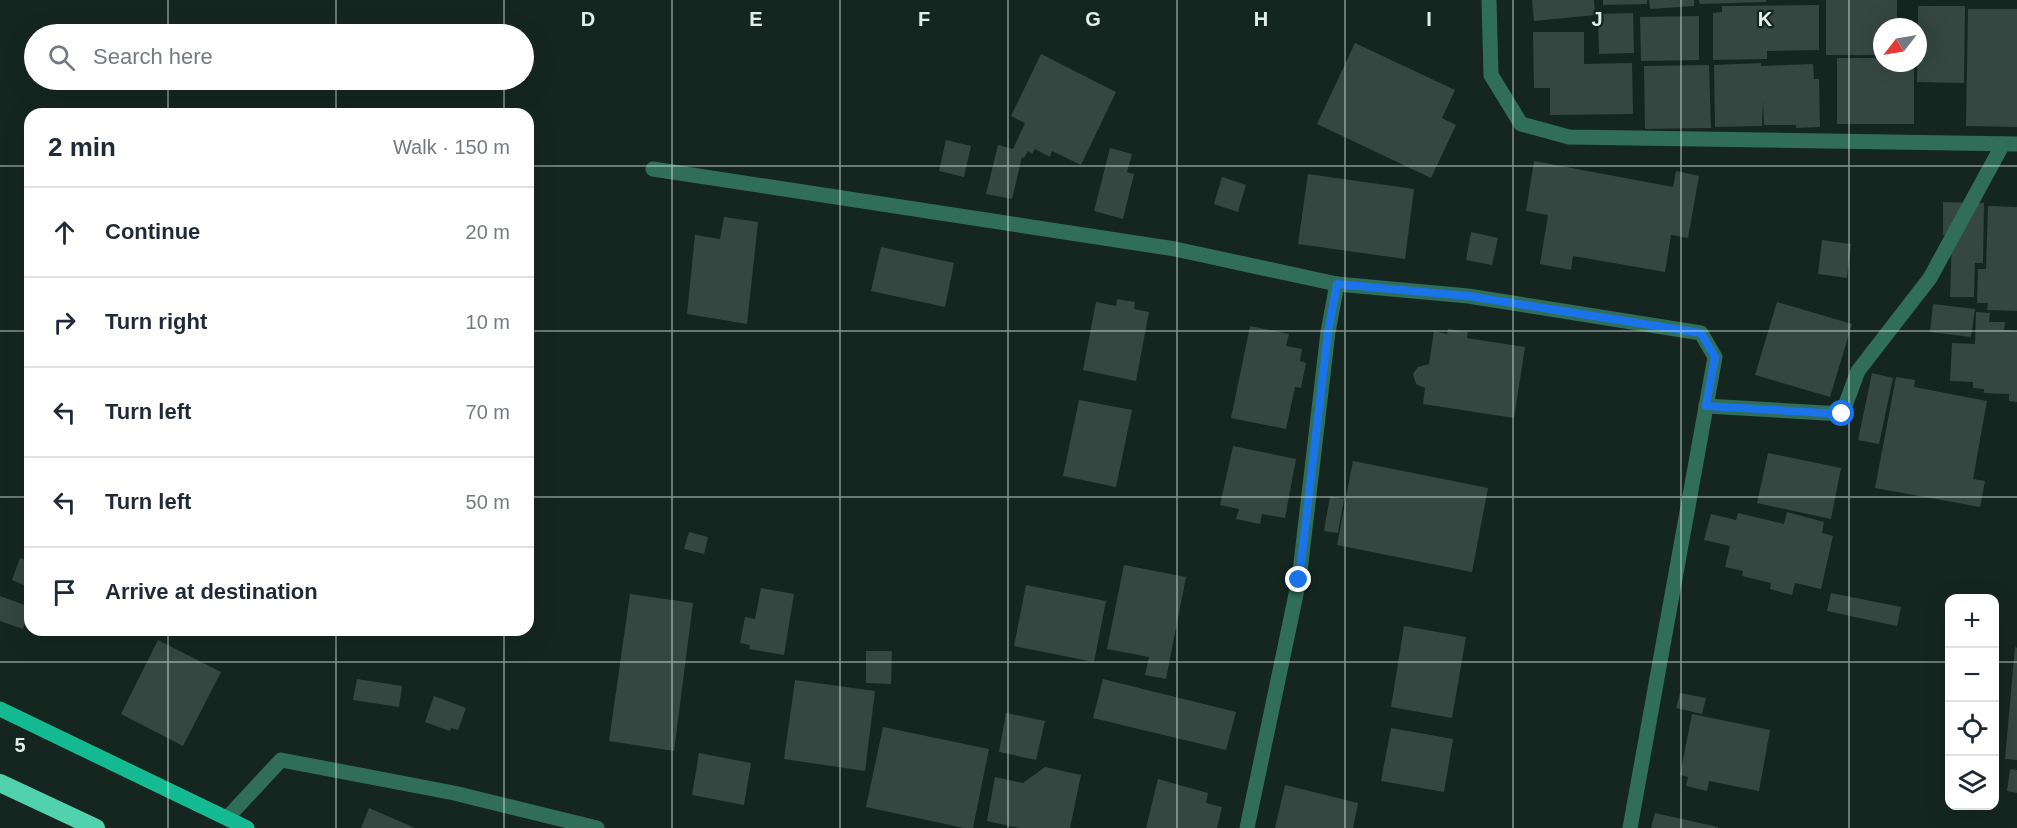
<!DOCTYPE html>
<html lang="en">
<head>
<meta charset="utf-8">
<style>
	:root { --surface:#fff; --page:#f6f6f7; --text:#1f2937; --muted:#747a83; --line:#e0e1e3 }
	body { margin:0; font-family:Arial,sans-serif; background:var(--page); color:var(--text) }
	.controls { position:absolute; right:18px; bottom:18px; display:grid; overflow:hidden; border-radius:12px; box-shadow:0 6px 24px #0002 }
	.controls button { width:54px; height:54px; display:grid; place-items:center; padding:0; border:0; border-bottom:2px solid var(--line); background:var(--surface); color:var(--text); font:30px sans-serif }
	.compass { position:absolute; left:1873px; top:18px; width:54px; height:54px; border-radius:50%; background:var(--surface); box-shadow:0 6px 24px #0002; rotate:239deg }
	.stop { position:absolute; width:18px; height:18px; margin:-14px; border:4px solid #1a73e8; border-radius:50%; background:#fff }
	.stop.end { background:#1a73e8; border-color:#fff; box-shadow:0 2px 6px #0008 }
	.list { margin:0; padding:0; list-style:none }
	h2 { display:flex; justify-content:space-between; align-items:center; height:78px; margin:0; padding:0 24px; font-size:26px }
	h2 small { font-size:20px; font-weight:400; color:var(--muted) }
	.list li { display:grid; grid-template-columns:39px 1fr auto; gap:18px; align-items:center; box-sizing:border-box; height:90px; padding:0 24px; border-top:2px solid var(--line) }
	.list b { display:block; font-size:22px; white-space:nowrap }
	.list em { font-size:20px; font-style:normal; color:var(--muted) }
	.icon { flex:none; width:33px; height:33px; fill:none; stroke:currentColor; stroke-width:2; stroke-linecap:round; stroke-linejoin:round }
	.map { position:relative; flex:none; width:2017px; height:828px; overflow:hidden }
	.search { position:absolute; background:var(--surface); box-shadow:0 6px 24px #0002; left:24px; top:24px; width:510px; height:66px; display:flex; align-items:center; gap:15px; box-sizing:border-box; padding:0 21px; border-radius:33px; color:var(--muted); font-size:22px }
	.panel { position:absolute; background:var(--surface); box-shadow:0 6px 24px #0002; left:24px; top:108px; width:510px; height:528px; border-radius:18px }
	.map>svg:first-child { display:block }
	.building { fill:#354740 }
	.lines { fill:none; stroke-linecap:round; stroke-linejoin:round }
	.minor { stroke:#306e5a; stroke-width:15 }
	.major { stroke:#14bb92; stroke-width:15 }
	.highway { stroke:#50d3ac; stroke-width:18 }
	.route { stroke:#1a73e8; stroke-width:8 }
	.grid { fill:none; stroke:#e3eee9; stroke-width:1.5; stroke-opacity:0.55 }
	.grid-label { font-size:20px; text-anchor:middle; font-weight:bold; fill:#e3eee9; stroke:#152620; stroke-width:4.5; stroke-linejoin:round; paint-order:stroke }
</style>
</head>
<body>
<div class="map">
<svg width="2017" height="828" viewBox="0 0 2017 828">
	<rect width="100%" height="100%" fill="#152620"/>
	<g class="building">
		<path d="M 1532,0 L 1594,0 L 1595,15 L 1534,21 Z"/>
		<path d="M 1603,0 L 1647,0 L 1647,4 L 1603,5 Z"/>
		<path d="M 1649,0 L 1694,0 L 1694,6 L 1650,9 Z"/>
		<path d="M 1699,0 L 1766,0 L 1766,2 L 1700,4 Z"/>
		<path d="M 1826,0 L 1897,0 L 1897,27 L 1882,27 L 1882,55 L 1826,55 Z"/>
		<path d="M 1819,5 L 1819,50 L 1767,51 L 1767,59 L 1713,60 L 1713,13 L 1722,12 L 1722,6 Z"/>
		<path d="M 1918,6 L 1965,6 L 1964,83 L 1917,82 Z"/>
		<path d="M 1968,9 L 2017,9 L 2017,127 L 1966,126 Z"/>
		<path d="M 1633,13 L 1634,53 L 1599,54 L 1598,14 Z"/>
		<path d="M 1699,16 L 1699,60 L 1641,61 L 1640,17 Z"/>
		<path d="M 1533,32 L 1584,32 L 1584,64 L 1632,63 L 1633,114 L 1550,115 L 1550,88 L 1534,88 Z"/>
		<path d="M 1355,43 L 1455,90 L 1442,118 L 1456,125 L 1431,178 L 1317,124 Z"/>
		<path d="M 1041,54 L 1116,92 L 1081,165 L 1052,151 L 1050,157 L 1035,149 L 1032,154 L 1028,151 L 1024,158 L 1022,157 L 1012,199 L 986,194 L 998,145 L 1013,149 L 1025,123 L 1011,116 Z"/>
		<path d="M 1837,58 L 1882,58 L 1882,63 L 1914,64 L 1914,124 L 1837,124 Z"/>
		<path d="M 1761,63 L 1761,66 L 1813,64 L 1814,79 L 1819,79 L 1820,127 L 1796,128 L 1796,125 L 1764,125 L 1763,100 L 1762,126 L 1715,127 L 1714,65 Z"/>
		<path d="M 1709,65 L 1711,128 L 1645,129 L 1644,66 Z"/>
		<path d="M 946,140 L 971,146 L 964,177 L 939,171 Z"/>
		<path d="M 1110,148 L 1132,154 L 1127,172 L 1134,174 L 1123,219 L 1094,211 Z"/>
		<path d="M 1534,161 L 1673,187 L 1676,171 L 1699,176 L 1688,238 L 1671,235 L 1665,272 L 1573,256 L 1571,270 L 1540,264 L 1548,215 L 1526,211 Z"/>
		<path d="M 1308,174 L 1414,189 L 1405,259 L 1298,244 Z"/>
		<path d="M 1222,177 L 1246,185 L 1238,212 L 1214,204 Z"/>
		<path d="M 1943,202 L 1984,203 L 1983,263 L 1975,263 L 1974,297 L 1950,297 L 1952,235 L 1943,235 Z"/>
		<path d="M 1988,206 L 2017,207 L 2017,311 L 1987,310 L 1988,303 L 1977,303 L 1978,269 L 1986,269 Z"/>
		<path d="M 724,217 L 758,222 L 747,324 L 687,314 L 695,235 L 720,239 Z"/>
		<path d="M 1471,232 L 1498,238 L 1492,265 L 1466,260 Z"/>
		<path d="M 1822,240 L 1851,244 L 1847,278 L 1818,274 Z"/>
		<path d="M 881,247 L 954,263 L 945,307 L 871,291 Z"/>
		<path d="M 1117,299 L 1135,302 L 1134,309 L 1149,312 L 1136,381 L 1083,370 L 1096,302 L 1116,306 Z"/>
		<path d="M 1777,302 L 1852,324 L 1830,397 L 1755,375 Z"/>
		<path d="M 1933,304 L 1975,309 L 1971,337 L 1930,332 Z"/>
		<path d="M 1976,312 L 1990,313 L 1989,322 L 2005,322 L 2004,330 L 2017,331 L 2017,402 L 2009,401 L 2009,394 L 1984,393 L 1984,389 L 1973,388 L 1973,382 L 1950,381 L 1952,343 L 1975,344 Z"/>
		<path d="M 1250,326 L 1289,334 L 1286,346 L 1302,349 L 1300,361 L 1306,363 L 1301,388 L 1295,387 L 1286,429 L 1231,418 Z"/>
		<path d="M 1448,329 L 1468,332 L 1467,338 L 1525,347 L 1514,418 L 1423,404 L 1425,388 L 1416,384 L 1413,374 L 1418,367 L 1429,364 L 1434,331 L 1447,334 Z"/>
		<path d="M 1872,373 L 1893,378 L 1879,444 L 1858,440 Z"/>
		<path d="M 1896,377 L 1915,380 L 1914,387 L 1987,401 L 1973,479 L 1985,481 L 1980,507 L 1875,488 Z"/>
		<path d="M 1079,400 L 1132,410 L 1116,487 L 1063,476 Z"/>
		<path d="M 1233,446 L 1296,459 L 1285,518 L 1262,514 L 1260,524 L 1236,519 L 1239,509 L 1220,505 Z"/>
		<path d="M 1768,453 L 1841,468 L 1831,519 L 1757,503 Z"/>
		<path d="M 1353,461 L 1488,488 L 1472,572 L 1337,545 Z"/>
		<path d="M 1330,496 L 1344,499 L 1338,533 L 1324,531 Z"/>
		<path d="M 1787,512 L 1824,522 L 1822,533 L 1833,536 L 1821,589 L 1795,583 L 1792,595 L 1770,589 L 1771,583 L 1742,576 L 1743,571 L 1725,567 L 1730,546 L 1704,540 L 1711,514 L 1736,520 L 1738,513 L 1784,524 Z"/>
		<path d="M 689,532 L 708,537 L 704,554 L 684,549 Z"/>
		<path d="M 20,558 L 30,562 L 30,588 L 12,580 Z"/>
		<path d="M 1124,565 L 1186,577 L 1166,679 L 1145,675 L 1149,657 L 1107,649 Z"/>
		<path d="M 1026,585 L 1106,601 L 1094,662 L 1014,646 Z"/>
		<path d="M 761,588 L 794,594 L 784,655 L 749,649 L 750,645 L 740,643 L 745,617 L 755,619 Z"/>
		<path d="M 1831,593 L 1901,607 L 1897,626 L 1827,611 Z"/>
		<path d="M 630,594 L 693,603 L 674,751 L 609,741 Z"/>
		<path d="M 0,596 L 30,607 L 23,629 L 0,621 Z"/>
		<path d="M 1404,626 L 1466,637 L 1452,718 L 1391,707 Z"/>
		<path d="M 158,640 L 221,672 L 183,746 L 121,714 Z"/>
		<path d="M 2015,647 L 2017,648 L 2017,760 L 2005,759 Z"/>
		<path d="M 866,651 L 892,651 L 891,684 L 866,683 Z"/>
		<path d="M 357,679 L 402,686 L 399,707 L 353,700 Z"/>
		<path d="M 1103,679 L 1236,712 L 1226,750 L 1093,718 Z"/>
		<path d="M 795,680 L 875,691 L 865,771 L 784,759 Z"/>
		<path d="M 1680,693 L 1706,698 L 1702,714 L 1676,708 Z"/>
		<path d="M 434,696 L 466,708 L 458,730 L 451,728 L 450,731 L 425,722 Z"/>
		<path d="M 1006,713 L 1045,721 L 1036,760 L 999,752 Z"/>
		<path d="M 1692,714 L 1770,730 L 1759,791 L 1709,781 L 1707,791 L 1686,786 L 1688,777 L 1680,775 Z"/>
		<path d="M 883,727 L 989,749 L 973,828 L 964,828 L 866,807 Z"/>
		<path d="M 1391,728 L 1453,739 L 1444,792 L 1381,781 Z"/>
		<path d="M 699,753 L 751,763 L 744,805 L 692,795 Z"/>
		<path d="M 1045,767 L 1081,775 L 1070,828 L 1019,828 L 987,821 L 995,777 L 1023,783 Z"/>
		<path d="M 2010,769 L 2017,770 L 2017,793 L 2007,791 Z"/>
		<path d="M 1158,779 L 1208,793 L 1206,803 L 1222,807 L 1217,828 L 1146,828 Z"/>
		<path d="M 1285,785 L 1358,803 L 1353,828 L 1275,828 Z"/>
		<path d="M 369,808 L 415,828 L 361,828 Z"/>
		<path d="M 1655,813 L 1718,827 L 1718,828 L 1651,828 Z"/>
	</g>
	<g class="lines">
		<g class="minor">
			<path d="M 1489,0 L 1491,75 L 1521,124 L 1569,137 L 2017,144"/>
			<path d="M 653,169 L 1175,249 L 1337,284 L 1468,296 L 1701,333 L 1715,357 L 1630,828"/>
			<path d="M 1706,406 L 1842,414 L 1858,371 L 1930,278 L 2003,144"/>
			<path d="M 227,818 L 281,760 L 454,793 L 597,828"/>
			<path d="M 1247,828 L 1299,580 L 1328,332 L 1337,284"/>
		</g>
		<path class="major" d="M 0,709 L 247,828"/>
		<path class="highway" d="M 0,783 L 96,828"/>
	</g>
	<g class="lines">
		<path class="route" d="M 1299,580 L 1328,332 L 1337,284 L 1468,296 L 1701,333 L 1715,357 L 1706,406 L 1842,414"/>
	</g>
	<path class="grid" d="M 168,0 L 168,34M 336,0 L 336,34M 504,0 L 504,34M 672,0 L 672,828M 840,0 L 840,828M 1008,0 L 1008,828M 1177,0 L 1177,828M 1345,0 L 1345,828M 1513,0 L 1513,828M 1681,0 L 1681,828M 1849,0 L 1849,828M 168,80 L 168,114M 336,80 L 336,114M 504,80 L 504,114M 0,166 L 30,166M 528,166 L 2017,166M 0,331 L 30,331M 528,331 L 2017,331M 0,497 L 30,497M 528,497 L 2017,497M 168,630 L 168,828M 336,630 L 336,828M 504,630 L 504,828M 0,662 L 1950,662M 1994,662 L 2017,662"/>
	<g class="grid-label">
		<text x="588" y="26">D</text>
		<text x="756" y="26">E</text>
		<text x="924" y="26">F</text>
		<text x="1093" y="26">G</text>
		<text x="1261" y="26">H</text>
		<text x="1429" y="26">I</text>
		<text x="1597" y="26">J</text>
		<text x="1765" y="26">K</text>
		<text x="20" y="752">5</text>
	</g>
</svg>
<div class="controls">
<button>+</button>
<button>−</button>
<button><svg class="icon" aria-label="locate" viewBox="0 0 24 24"><circle cx="12" cy="12" r="6"/><path d="M12 2v4M12 18v4M2 12h4M18 12h4"/></svg></button>
<button><svg class="icon" aria-label="layers" viewBox="0 0 24 24"><path d="M12 4l9 5-9 5-9-5zM3 14l9 5 9-5"/></svg></button>
</div>
<svg class="compass" viewBox="-18 -18 36 36"><path d="M0-13l5 13h-10z" fill="#e53935"/><path d="M0 13l5-13h-10z" fill="#747a83"/></svg>
<div class="stop" style="left:1842px;top:414px"></div>
<div class="stop end" style="left:1299px;top:580px"></div>
<div class="search"><svg class="icon" aria-label="search" viewBox="0 0 24 24"><circle cx="10" cy="10" r="6"/><path d="M15 15l6 6"/></svg>Search here</div>
<section class="panel">
<h2>2 min<small>Walk · 150 m</small></h2>
<ul class="list">
<li><svg class="icon" aria-label="ahead" viewBox="0 0 24 24"><path d="M12 20V5M6 11l6-6 6 6"/></svg><div><b>Continue</b></div><em>20 m</em></li>
<li><svg class="icon" aria-label="right" viewBox="0 0 24 24"><path d="M7 20v-9h11M14 6l5 5-5 5"/></svg><div><b>Turn right</b></div><em>10 m</em></li>
<li><svg class="icon" aria-label="left" viewBox="0 0 24 24"><path d="M17 20v-9H6M10 6l-5 5 5 5"/></svg><div><b>Turn left</b></div><em>70 m</em></li>
<li><svg class="icon" aria-label="left" viewBox="0 0 24 24"><path d="M17 20v-9H6M10 6l-5 5 5 5"/></svg><div><b>Turn left</b></div><em>50 m</em></li>
<li><svg class="icon" aria-label="arrive" viewBox="0 0 24 24"><path d="M6 21V4h12l-3 4 3 4H6"/></svg><div><b>Arrive at destination</b></div></li>
</ul>
</section>
</div>
</body>
</html>
